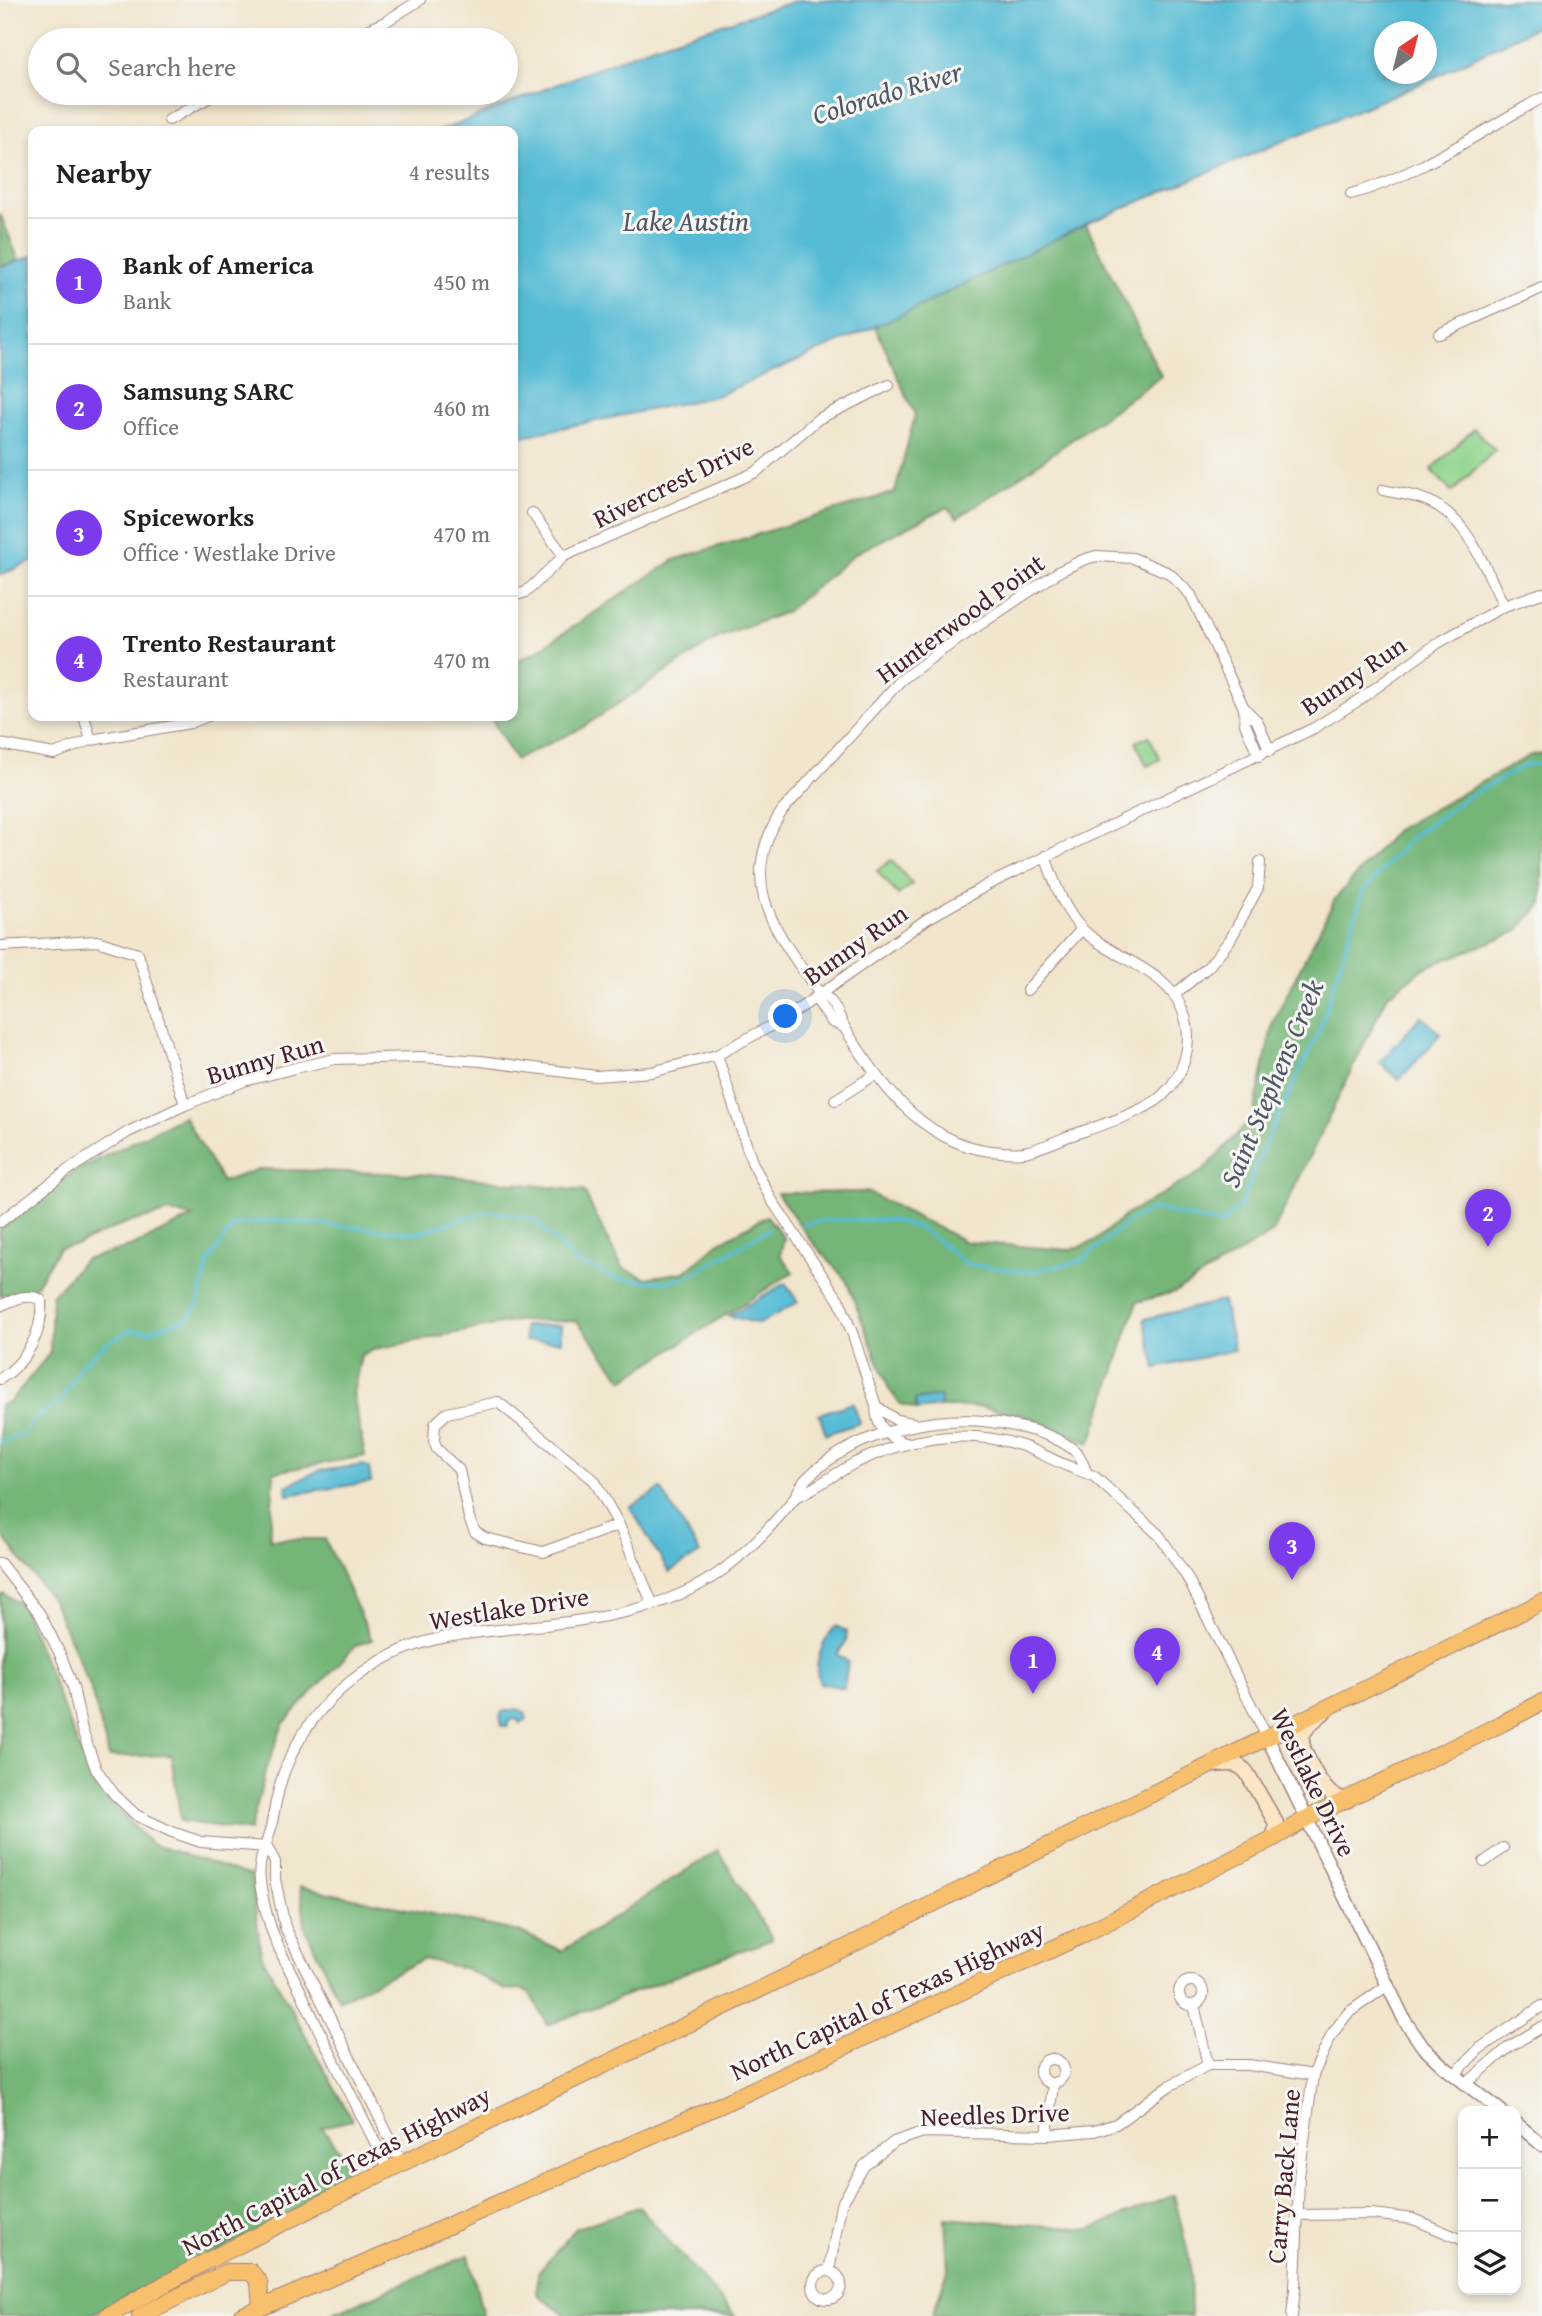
<!DOCTYPE html>
<html lang="en">
<head>
<meta charset="utf-8">
<style>
	:root { --surface:#fff; --page:#f2f2f2; --text:#202124; --muted:#757577; --line:#e0e0e0; --accent:#7c3aed }
	body { margin:0; font-family:"Gentium Book Plus",serif; background:var(--page); color:var(--text) }
	.controls { position:absolute; right:21px; bottom:21px; display:grid; overflow:hidden; border-radius:14px; box-shadow:0 4px 10px #0003 }
	.controls button { width:63px; height:63px; display:grid; place-items:center; padding:0; border:0; border-bottom:2px solid var(--line); background:var(--surface); color:var(--text); font:35px sans-serif }
	.compass { position:absolute; left:1374px; top:21px; width:63px; height:63px; border-radius:50%; background:var(--surface); box-shadow:0 4px 10px #0003; rotate:35deg }
	.you { position:absolute; left:786px; top:1017px; width:24px; height:24px; margin:-18px; border:5px solid #fff; border-radius:50%; background:#1a73e8; box-shadow:0 0 0 10px #1a73e833 }
	.badge { display:grid; place-items:center; width:46px; height:46px; border-radius:50%; background:var(--accent); color:#fff; font-size:23px; font-weight:700 }
	.pin { position:absolute; translate:-50% -58px; filter:drop-shadow(0 2px 4px #0008) }
	.pin::after { content:''; position:absolute; top:37px; width:24px; height:21px; background:inherit; clip-path:polygon(0 0,100% 0,50% 100%) }
	.list { margin:0; padding:0; list-style:none }
	h2 { display:flex; justify-content:space-between; align-items:center; height:91px; margin:0; padding:0 28px; font-size:30px }
	h2 small { font-size:23px; font-weight:400; color:var(--muted) }
	.list li { display:grid; grid-template-columns:46px 1fr auto; gap:21px; align-items:center; box-sizing:border-box; height:126px; padding:0 28px; border-top:2px solid var(--line) }
	.list b { display:block; font-size:26px; white-space:nowrap }
	.list p { margin:0; font-size:23px; white-space:nowrap; color:var(--muted) }
	.list em { font-size:23px; font-style:normal; color:var(--muted) }
	.icon { flex:none; width:38px; height:38px; fill:none; stroke:currentColor; stroke-width:2; stroke-linecap:round; stroke-linejoin:round }
	.map { position:relative; flex:none; width:1542px; height:2316px; overflow:hidden }
	.search { position:absolute; background:var(--surface); box-shadow:0 4px 10px #0003; left:28px; top:28px; width:490px; height:77px; display:flex; align-items:center; gap:18px; box-sizing:border-box; padding:0 24px; border-radius:38px; color:var(--muted); font-size:26px }
	.panel { position:absolute; background:var(--surface); box-shadow:0 4px 10px #0003; left:28px; top:126px; width:490px; height:595px; border-radius:14px }
	.map>svg:first-child { display:block }
	.green { fill:#90d48d; stroke:#6d7a5c; stroke-width:2 }
	.forest { fill:#74b678; stroke:#5f6a52; stroke-width:2 }
	.water { fill:#57bcd5; stroke:#506e80; stroke-width:2; fill-rule:evenodd }
	.lines { fill:none; stroke-linecap:round; stroke-linejoin:round }
	.stream { stroke:#57bcd5; stroke-width:3.5 }
	.minor-casing { stroke:#9e827c; stroke-width:12 }
	.tertiary-casing { stroke:#9e827c; stroke-width:15 }
	.secondary-casing { stroke:#9e827c; stroke-width:17 }
	.trunk-casing { stroke:#9e827c; stroke-width:18 }
	.minor { stroke:#fff; stroke-width:10 }
	.tertiary { stroke:#fff; stroke-width:12 }
	.secondary { stroke:#fce5c4; stroke-width:14 }
	.trunk { stroke:#f8bf6c; stroke-width:16 }
	.labels { text-anchor:middle; dominant-baseline:central; stroke-width:6; stroke-linejoin:round; paint-order:stroke }
	.street-label { font-size:26px; fill:#4a1f2b; stroke:#f6f6f2 }
	.water-label { font-size:28px; font-style:italic; fill:#4f5666; stroke:#f6f6f2 }
</style>
</head>
<body>
<div class="map">
<svg width="1542" height="2316" viewBox="0 0 1542 2316">
	<rect width="100%" height="100%" fill="#f6f6f2"/>
	<filter id="ink" filterUnits="userSpaceOnUse"><feTurbulence type="fractalNoise" baseFrequency=".0143" numOctaves="2"/><feDisplacementMap in="SourceGraphic" scale="14" xChannelSelector="R" yChannelSelector="G"/><feConvolveMatrix kernelMatrix="1 2 1 2 8 2 1 2 1" color-interpolation-filters="sRGB"/></filter>
	<filter id="wash" filterUnits="userSpaceOnUse"><feTurbulence type="fractalNoise" baseFrequency=".00686" numOctaves="4" result="noise"/><feDisplacementMap in="SourceGraphic" scale="28" xChannelSelector="R" yChannelSelector="G"/><feGaussianBlur stdDeviation="1.57" result="paint"/><feColorMatrix in="noise" values="0 0 0 0 0 0 0 0 0 0 0 0 0 0 0 0 0 1.4 0 .05"/><feComposite in="paint" operator="in"/></filter>
	<g filter="url(#wash)">
		<rect width="100%" height="100%" fill="#f1e5cc"/>
		<g class="green">
			<path d="M 1474,429 L 1495,450 L 1452,492 L 1431,470 Z"/>
			<path d="M 1149,736 L 1160,759 L 1147,766 L 1136,742 Z"/>
			<path d="M 891,860 L 912,884 L 898,895 L 877,871 Z"/>
		</g>
		<g class="forest">
			<path d="M 0,213 L 19,261 L 0,267 Z"/>
			<path d="M 1086,224 L 1161,376 L 1025,473 L 957,518 L 947,507 L 856,553 L 786,612 L 718,638 L 580,729 L 515,760 L 490,716 L 513,716 L 513,662 L 532,654 L 674,560 L 895,492 L 915,415 L 875,326 Z"/>
			<path d="M 1542,753 L 1542,904 L 1516,932 L 1426,967 L 1388,995 L 1273,1232 L 1175,1292 L 1137,1302 L 1092,1439 L 1089,1443 L 1022,1415 L 982,1407 L 941,1407 L 939,1396 L 916,1400 L 917,1410 L 900,1404 L 889,1389 L 846,1280 L 809,1238 L 777,1193 L 867,1192 L 966,1242 L 1069,1250 L 1095,1241 L 1124,1216 L 1204,1170 L 1253,1117 L 1273,1022 L 1335,899 L 1396,830 L 1531,755 Z"/>
			<path d="M 184,1116 L 222,1182 L 259,1169 L 442,1175 L 584,1191 L 609,1243 L 623,1268 L 645,1278 L 685,1272 L 718,1243 L 767,1216 L 784,1238 L 780,1255 L 793,1272 L 623,1380 L 577,1321 L 516,1321 L 375,1349 L 361,1355 L 353,1393 L 365,1456 L 274,1472 L 270,1539 L 325,1539 L 372,1640 L 356,1645 L 283,1724 L 266,1770 L 250,1831 L 181,1821 L 171,1755 L 109,1757 L 91,1689 L 54,1603 L 0,1532 L 0,1405 L 10,1402 L 50,1353 L 52,1296 L 84,1260 L 133,1246 L 193,1217 L 170,1212 L 123,1224 L 76,1245 L 59,1248 L 33,1290 L 0,1295 L 0,1230 L 71,1173 Z"/>
			<path d="M 4,1594 L 22,1605 L 94,1785 L 151,1844 L 251,1876 L 261,1954 L 352,2120 L 322,2127 L 345,2157 L 344,2172 L 318,2201 L 88,2316 L 0,2316 L 0,1597 Z"/>
			<path d="M 718,1850 L 772,1939 L 548,2025 L 529,1992 L 521,1989 L 505,1990 L 467,1969 L 423,1959 L 339,2000 L 306,1930 L 300,1887 L 520,1932 L 562,1951 Z"/>
			<path d="M 1174,2195 L 1190,2262 L 1191,2316 L 932,2316 L 948,2270 L 945,2218 L 1090,2229 Z"/>
			<path d="M 639,2207 L 735,2316 L 566,2316 L 537,2294 L 537,2274 L 576,2228 Z"/>
			<path d="M 469,2255 L 483,2316 L 327,2316 Z"/>
		</g>
		<g class="water">
			<path d="M 798,0 L 1542,0 L 1542,24 L 1429,80 L 1086,224 L 910,311 L 716,396 L 513,438 L 513,131 L 440,131 L 653,46 ZM 1384,32 L 1426,32 L 1426,74 L 1384,74 Z"/>
			<path d="M 33,256 L 33,561 L 0,575 L 0,267 Z"/>
			<path d="M 1421,1016 L 1441,1034 L 1399,1080 L 1380,1062 Z"/>
			<path d="M 785,1283 L 798,1302 L 759,1324 L 729,1316 Z"/>
			<path d="M 1223,1301 L 1234,1350 L 1156,1368 L 1144,1319 Z"/>
			<path d="M 561,1325 L 561,1341 L 525,1341 L 524,1326 Z"/>
			<path d="M 939,1396 L 941,1407 L 917,1410 L 915,1400 Z"/>
			<path d="M 853,1403 L 860,1423 L 826,1434 L 819,1414 Z"/>
			<path d="M 364,1465 L 369,1468 L 371,1482 L 287,1495 L 286,1486 L 318,1471 Z"/>
			<path d="M 661,1489 L 700,1553 L 669,1572 L 630,1507 Z"/>
			<path d="M 836,1626 L 847,1632 L 846,1642 L 837,1654 L 848,1662 L 844,1688 L 820,1683 C 811,1665 824,1639 836,1626 Z"/>
			<path d="M 518,1709 L 525,1713 L 527,1720 L 519,1723 L 519,1720 L 513,1719 L 508,1722 L 508,1726 L 502,1726 L 500,1716 L 502,1712 Z"/>
		</g>
		<g class="lines">
			<g class="stream">
				<path d="M 802,1224 L 827,1220 L 891,1220 L 921,1229 L 935,1238 L 966,1264 L 1029,1272 L 1081,1261 L 1129,1221 L 1154,1209 L 1221,1224 L 1240,1206 L 1266,1142 L 1319,1031 L 1363,891 L 1414,835 L 1464,799 L 1528,764 L 1542,764"/>
				<path d="M 0,1442 L 23,1434 L 34,1419 L 61,1401 L 81,1365 L 107,1343 L 131,1330 L 148,1331 L 186,1319 L 198,1306 L 208,1263 L 233,1225 L 274,1220 L 417,1233 L 485,1212 L 499,1212 L 533,1219 L 575,1261 L 618,1279 L 668,1282 L 690,1276 L 769,1229"/>
			</g>
		</g>
	</g>
	<g filter="url(#ink)">
		<g class="lines">
			<defs>
				<g id="minor">
					<path d="M 344,40 L 385,22 L 420,0"/>
					<path d="M 169,120 L 217,93"/>
					<path d="M 1351,194 C 1420,175 1480,131 1542,98"/>
					<path d="M 1439,334 L 1542,288"/>
					<path d="M 1383,490 C 1395,493 1408,494 1420,498 C 1467,512 1484,567 1504,606"/>
					<path d="M 532,513 L 564,556"/>
					<path d="M 513,596 L 526,592 L 564,556 L 756,472 L 818,419 L 889,385"/>
					<path d="M 1244,708 L 1257,721 L 1270,751"/>
					<path d="M 84,716 L 91,740"/>
					<path d="M 0,744 L 54,754 L 91,740 L 190,723 L 208,716"/>
					<path d="M 1045,856 C 1055,883 1063,910 1084,931 C 1115,960 1170,970 1184,1014 C 1194,1043 1184,1076 1162,1096 C 1143,1113 1095,1127 1069,1136 C 1055,1142 1039,1149 1024,1152 C 1017,1153 1010,1152 1003,1152 C 929,1150 882,1088 846,1030 C 838,1017 836,1000 819,993 C 777,932 734,885 782,811 L 901,680 L 939,652 L 1060,571 L 1083,560 L 1096,556 L 1133,558 L 1169,573 L 1191,595 L 1244,708 L 1245,724 L 1259,756"/>
					<path d="M 0,946 L 97,941 L 138,954 L 185,1105"/>
					<path d="M 1027,990 L 1082,929"/>
					<path d="M 819,993 L 818,1002 L 832,1022 L 844,1027"/>
					<path d="M 1175,994 L 1208,967 L 1230,940 L 1258,888 L 1260,862"/>
					<path d="M 717,1055 L 752,1162 L 771,1199 L 840,1302 L 853,1335 L 876,1406 C 876,1427 886,1436 905,1443"/>
					<path d="M 835,1100 L 876,1074"/>
					<path d="M 0,1222 L 68,1170 L 128,1132 L 185,1105 L 244,1081 L 295,1068 L 335,1059 L 421,1057 L 481,1061 L 596,1076 L 652,1072 L 717,1055 L 789,1016 L 927,919 L 989,884 L 1314,728 L 1356,702 L 1438,643 L 1504,606 L 1542,593"/>
					<path d="M 0,1306 C 13,1300 28,1292 41,1300 C 44,1331 26,1363 0,1379"/>
					<path d="M 876,1406 L 896,1420 L 913,1423"/>
					<path d="M 794,1498 C 815,1489 834,1474 855,1463 C 904,1439 962,1428 1016,1444 C 1035,1449 1051,1460 1070,1467 C 1079,1471 1086,1472 1095,1477 L 1159,1535 L 1187,1577 L 1267,1737"/>
					<path d="M 619,1525 L 543,1552 L 485,1538 L 475,1532 L 469,1518 L 459,1470 L 437,1449 L 434,1441 L 435,1424 L 447,1413 L 498,1402 L 594,1480 L 619,1525 L 653,1605"/>
					<path d="M 0,1563 L 40,1614 L 61,1656 L 73,1687 L 82,1730 L 96,1769 L 114,1794 L 136,1815 L 172,1832 L 201,1842 L 267,1847"/>
					<path d="M 267,1847 L 275,1862 L 275,1879 L 285,1927 L 402,2163"/>
					<path d="M 1484,1862 L 1503,1848"/>
					<circle cx="1191" cy="1993" r="12"/>
					<path d="M 1194,2005 L 1208,2065"/>
					<circle cx="1052" cy="2071" r="12"/>
					<path d="M 1455,2074 L 1479,2049 L 1542,2006"/>
					<path d="M 1467,2083 L 1509,2047 L 1542,2027"/>
					<path d="M 1047,2135 L 1053,2084"/>
					<path d="M 389,2170 C 359,2110 328,2051 300,1990 C 290,1970 278,1949 271,1928 C 265,1911 256,1876 261,1860 C 264,1849 268,1839 271,1827 C 275,1807 278,1786 286,1767 C 314,1698 379,1648 452,1636 C 541,1622 650,1625 724,1569 C 749,1550 772,1526 792,1501 C 798,1494 800,1485 807,1478 C 858,1429 946,1410 1014,1426 C 1034,1430 1062,1438 1077,1453 C 1081,1457 1083,1465 1086,1471"/>
					<path d="M 1297,2215 L 1372,2214 L 1413,2219 L 1463,2240"/>
					<circle cx="827" cy="2285" r="14"/>
					<path d="M 829,2271 L 841,2205 L 864,2166 L 894,2142 L 923,2132 L 1047,2135 L 1094,2131 L 1116,2124 L 1169,2086 L 1208,2065 L 1249,2065 L 1313,2075"/>
					<path d="M 1292,2316 L 1295,2289 L 1299,2177 L 1313,2075 L 1332,2034 L 1348,2013 L 1388,1985"/>
				</g>
				<g id="tertiary">
					<path d="M 1267,1737 L 1405,2021 L 1423,2047 L 1443,2066 L 1501,2111"/>
					<path d="M 1516,2123 L 1542,2145"/>
				</g>
				<g id="secondary">
					<path d="M 1324,1712 C 1316,1719 1305,1726 1302,1737 C 1300,1749 1319,1782 1328,1791 C 1333,1797 1340,1798 1348,1800"/>
					<path d="M 1214,1765 C 1227,1764 1238,1761 1247,1773 L 1276,1823 L 1274,1838"/>
				</g>
				<g id="trunk">
					<path d="M 107,2316 L 205,2262 L 402,2163 L 847,1947 L 1105,1817 L 1542,1602"/>
					<path d="M 140,2316 L 227,2272 L 251,2272 L 259,2282 L 261,2307"/>
					<path d="M 241,2316 L 401,2248 L 471,2215 L 716,2107 L 1078,1937 L 1274,1838 L 1306,1819 L 1501,1724 L 1542,1702"/>
				</g>
			</defs>
			<use href="#minor" class="minor-casing"/>
			<use href="#tertiary" class="tertiary-casing"/>
			<use href="#secondary" class="secondary-casing"/>
			<use href="#trunk" class="trunk-casing"/>
			<use href="#minor" class="minor"/>
			<use href="#tertiary" class="tertiary"/>
			<use href="#secondary" class="secondary"/>
			<use href="#trunk" class="trunk"/>
		</g>
	</g>
	<g class="labels">
		<g class="street-label">
			<text transform="translate(673 482) rotate(-26)">Rivercrest Drive</text>
			<text transform="translate(960 618) rotate(-36)">Hunterwood Point</text>
			<text transform="translate(1353 675) rotate(-34)">Bunny Run</text>
			<text transform="translate(855 944) rotate(-35)">Bunny Run</text>
			<text transform="translate(265 1059) rotate(-16)">Bunny Run</text>
			<text transform="translate(509 1608) rotate(-9)">Westlake Drive</text>
			<text transform="translate(1314 1782) rotate(64)">Westlake Drive</text>
			<text transform="translate(887 2000) rotate(-25)">North Capital of Texas Highway</text>
			<text transform="translate(995 2114) rotate(-2)">Needles Drive</text>
			<text transform="translate(336 2170) rotate(-27)">North Capital of Texas Highway</text>
			<text transform="translate(1283 2176) rotate(-85)">Carry Back Lane</text>
		</g>
		<g class="water-label">
			<text transform="translate(887 92) rotate(-17)">Colorado River</text>
			<text x="686" y="220">Lake Austin</text>
			<text transform="translate(1271 1083) rotate(-67)">Saint Stephens Creek</text>
		</g>
	</g>
</svg>
<div class="controls">
<button>+</button>
<button>−</button>
<button><svg class="icon" aria-label="layers" viewBox="0 0 24 24"><path d="M12 4l9 5-9 5-9-5zM3 14l9 5 9-5"/></svg></button>
</div>
<svg class="compass" viewBox="-18 -18 36 36"><path d="M0-13l5 13h-10z" fill="#e53935"/><path d="M0 13l5-13h-10z" fill="#757577"/></svg>
<div class="you"></div>
<div class="pin badge" style="left:1033px;top:1694px">1</div>
<div class="pin badge" style="left:1488px;top:1247px">2</div>
<div class="pin badge" style="left:1292px;top:1580px">3</div>
<div class="pin badge" style="left:1157px;top:1686px">4</div>
<div class="search"><svg class="icon" aria-label="search" viewBox="0 0 24 24"><circle cx="10" cy="10" r="6"/><path d="M15 15l6 6"/></svg>Search here</div>
<section class="panel">
<h2>Nearby<small>4 results</small></h2>
<ul class="list">
<li><span class="badge">1</span><div><b>Bank of America</b><p>Bank</p></div><em>450 m</em></li>
<li><span class="badge">2</span><div><b>Samsung SARC</b><p>Office</p></div><em>460 m</em></li>
<li><span class="badge">3</span><div><b>Spiceworks</b><p>Office · Westlake Drive</p></div><em>470 m</em></li>
<li><span class="badge">4</span><div><b>Trento Restaurant</b><p>Restaurant</p></div><em>470 m</em></li>
</ul>
</section>
</div>
</body>
</html>
